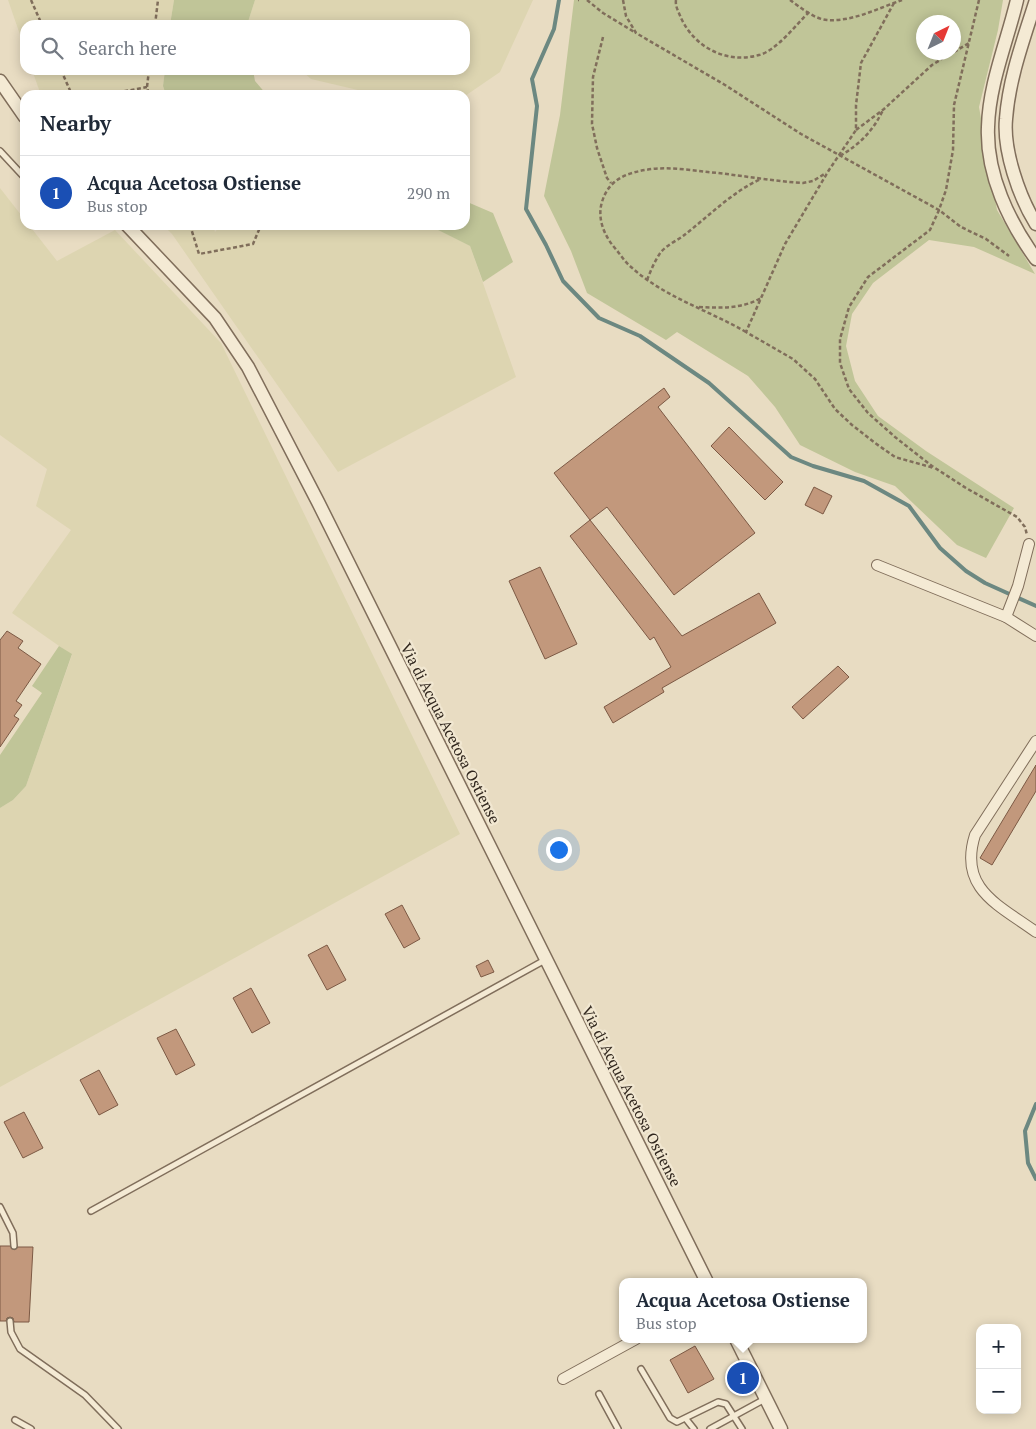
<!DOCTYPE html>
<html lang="en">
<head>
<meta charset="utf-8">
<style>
	:root { --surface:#fff; --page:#f2f2f3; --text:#1f2937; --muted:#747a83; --line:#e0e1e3; --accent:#0f766e }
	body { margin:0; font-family:"PT Serif",serif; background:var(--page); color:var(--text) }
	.controls { position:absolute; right:15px; bottom:15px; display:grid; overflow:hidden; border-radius:10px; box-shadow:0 2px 12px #0003 }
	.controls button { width:45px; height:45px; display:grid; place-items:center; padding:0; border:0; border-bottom:1px solid var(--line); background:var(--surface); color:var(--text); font:25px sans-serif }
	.compass { position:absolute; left:916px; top:15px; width:45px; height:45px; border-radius:50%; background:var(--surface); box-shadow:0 2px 12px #0003; rotate:43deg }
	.you { position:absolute; left:558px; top:849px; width:18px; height:18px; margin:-12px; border:4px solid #fff; border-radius:50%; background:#1a73e8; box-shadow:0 0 0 8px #1a73e833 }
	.badge { display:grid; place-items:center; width:32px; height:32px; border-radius:50%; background:var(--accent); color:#fff; font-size:16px; font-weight:700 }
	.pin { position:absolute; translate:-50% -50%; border:2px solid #fff; box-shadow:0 1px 5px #0006 }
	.popup { position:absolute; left:619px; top:1278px; width:248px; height:65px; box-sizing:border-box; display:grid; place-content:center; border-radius:10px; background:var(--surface); filter:drop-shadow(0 1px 4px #0005); font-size:16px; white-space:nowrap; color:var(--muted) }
	.popup b { font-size:19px; color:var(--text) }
	.popup::after { content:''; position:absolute; left:50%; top:100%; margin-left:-10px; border:10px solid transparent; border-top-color:var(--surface) }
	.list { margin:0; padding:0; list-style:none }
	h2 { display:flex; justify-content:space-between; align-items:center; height:65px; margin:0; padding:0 20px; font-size:21px }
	h2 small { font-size:16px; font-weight:400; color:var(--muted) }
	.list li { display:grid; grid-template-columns:32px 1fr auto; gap:15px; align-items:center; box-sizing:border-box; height:75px; padding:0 20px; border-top:1px solid var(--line) }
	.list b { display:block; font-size:19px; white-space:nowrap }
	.list p { margin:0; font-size:16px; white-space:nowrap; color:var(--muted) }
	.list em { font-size:16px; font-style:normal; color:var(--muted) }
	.icon { flex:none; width:28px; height:28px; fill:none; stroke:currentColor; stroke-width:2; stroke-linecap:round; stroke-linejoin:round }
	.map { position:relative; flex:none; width:1036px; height:1429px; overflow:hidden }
	.search { position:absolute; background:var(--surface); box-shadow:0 2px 12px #0003; left:20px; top:20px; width:450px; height:55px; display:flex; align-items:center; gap:12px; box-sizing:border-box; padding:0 18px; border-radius:15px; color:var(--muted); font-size:19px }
	.panel { position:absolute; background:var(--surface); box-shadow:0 2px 12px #0003; left:20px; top:90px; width:450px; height:140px; border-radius:15px }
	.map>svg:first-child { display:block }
	.farmland { fill:#ddd5b1 }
	.green { fill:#c0c598; fill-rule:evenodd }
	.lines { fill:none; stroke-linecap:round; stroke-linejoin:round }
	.stream { stroke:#6c8881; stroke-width:4 }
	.building { fill:#c2987c; stroke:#7c5944 }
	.service-casing { stroke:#806e5b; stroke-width:8 }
	.minor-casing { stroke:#806e5b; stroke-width:12 }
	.tertiary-casing { stroke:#806e5b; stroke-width:15 }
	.path { stroke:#806e5b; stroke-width:2.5; stroke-dasharray:4 2.5; stroke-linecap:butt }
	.service { stroke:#f4ead4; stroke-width:5 }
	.minor { stroke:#f4ead4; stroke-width:10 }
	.tertiary { stroke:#f4ead4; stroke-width:12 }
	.labels { text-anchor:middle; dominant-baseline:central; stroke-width:4.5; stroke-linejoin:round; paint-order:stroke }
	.street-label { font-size:15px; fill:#31271e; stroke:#f1e7d1 }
</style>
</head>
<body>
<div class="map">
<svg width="1036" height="1429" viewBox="0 0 1036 1429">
	<rect width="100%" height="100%" fill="#e8dcc2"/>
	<g class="farmland">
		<path d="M 8,0 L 174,0 L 170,25 L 25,25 L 25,49 Z"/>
		<path d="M 255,0 L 533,0 L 500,72 L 465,96 L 379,95 L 311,79 L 301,70 L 465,70 L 465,25 L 247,25 Z"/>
		<path d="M 32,70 L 165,70 L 163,86 L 166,95 L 41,95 Z"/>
		<path d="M 0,188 L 25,220 L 25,225 L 29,225 L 57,261 L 115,230 L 221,343 L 460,834 L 0,1087 L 0,808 L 13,800 L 26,786 L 72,655 L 12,613 L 71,530 L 36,506 L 47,469 L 0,435 Z"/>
		<path d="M 163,225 L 213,225 L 215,232 L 221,225 L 428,225 L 470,246 L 516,377 L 338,472 L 172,234 Z"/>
	</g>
	<g class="green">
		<path d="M 174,0 L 255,0 L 247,25 L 170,25 Z"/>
		<path d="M 574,0 L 1003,0 L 998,30 L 979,107 L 997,210 L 1035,274 L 974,247 L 929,240 L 873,283 L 852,314 L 846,346 L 855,381 L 878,416 L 926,451 L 1014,508 L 986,558 L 957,545 L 895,486 L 855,472 L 800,445 L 775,407 L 748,376 L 677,332 L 666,340 L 587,293 L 571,251 L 544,196 L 560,115 ZM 924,22 L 954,22 L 954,52 L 924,52 Z"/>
		<path d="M 165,70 L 253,70 L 255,81 L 267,95 L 166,95 L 163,86 Z"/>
		<path d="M 465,201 L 493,213 L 513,262 L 483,282 L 470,246 L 428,225 L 465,225 Z"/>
		<path d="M 59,646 L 72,654 L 26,786 L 13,800 L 0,808 L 0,755 L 42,693 L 32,686 Z"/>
	</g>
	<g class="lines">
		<g class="stream">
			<path d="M 559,0 L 554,29 L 532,79 L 537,106 L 526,209 L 546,245 L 563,281 L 599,318 L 640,336 L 709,383 L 791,457 L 813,466 L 864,481 L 909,506 L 940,548 L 966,571 L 985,583 L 1036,606"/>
			<path d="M 1036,1104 L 1025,1131 L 1028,1163 L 1036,1179"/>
		</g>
	</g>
	<g class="building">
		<path d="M 664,388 L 670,397 L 658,407 L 755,533 L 674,595 L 607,507 L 590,520 L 554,473 Z"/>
		<path d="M 729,427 L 783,482 L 765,500 L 711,446 Z"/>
		<path d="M 814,487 L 832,496 L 823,514 L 805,505 Z"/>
		<path d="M 590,520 L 682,636 L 759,593 L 776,623 L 662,688 L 664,692 L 613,723 L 604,707 L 671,667 L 654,637 L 650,640 L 570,536 Z"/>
		<path d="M 540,567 L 577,644 L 545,659 L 509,581 Z"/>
		<path d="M 7,631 L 23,641 L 18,648 L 41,664 L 16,701 L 22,705 L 14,716 L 19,719 L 0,747 L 0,640 Z"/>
		<path d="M 838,666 L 849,677 L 803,719 L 792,707 Z"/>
		<path d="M 1036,765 L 1036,791 L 992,865 L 980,858 Z"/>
		<path d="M 402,905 L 420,939 L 404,948 L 385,914 Z"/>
		<path d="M 327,945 L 346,980 L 327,990 L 308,955 Z"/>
		<path d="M 488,960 L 494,972 L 481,977 L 476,966 Z"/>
		<path d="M 251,988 L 270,1023 L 252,1033 L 233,998 Z"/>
		<path d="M 176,1029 L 195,1065 L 176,1075 L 157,1038 Z"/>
		<path d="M 99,1070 L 118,1105 L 99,1115 L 80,1080 Z"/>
		<path d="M 24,1112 L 43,1148 L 23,1158 L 4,1122 Z"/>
		<path d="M 0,1246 L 10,1246 L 14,1250 L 18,1247 L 33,1247 L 29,1322 L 14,1322 L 13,1318 L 10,1317 L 7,1318 L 6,1321 L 0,1321 Z"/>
		<path d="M 695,1346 L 714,1379 L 688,1393 L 670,1360 Z"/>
	</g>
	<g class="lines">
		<defs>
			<g id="service">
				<path d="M 0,151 L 25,178"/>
				<path d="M 0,1207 L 13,1233 L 14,1246"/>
				<path d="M 91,1211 L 545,960"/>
				<path d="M 10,1321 L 11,1332 L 20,1349 L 85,1395 L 118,1429"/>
				<path d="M 641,1369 L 670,1418 L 677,1422 L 718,1402 L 726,1404 L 742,1429"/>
				<path d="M 599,1394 L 618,1429"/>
				<path d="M 686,1419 L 694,1429"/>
				<path d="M 15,1420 L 31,1429"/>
				<path d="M 710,1429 L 765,1399"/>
			</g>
			<g id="minor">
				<path d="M 877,565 L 1006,617 L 1036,636"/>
				<path d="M 1006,617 L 1018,586 L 1029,544"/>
				<path d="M 1036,741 L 975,835 C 958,889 999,905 1036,932"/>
				<path d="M 563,1379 L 636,1339"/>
			</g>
			<g id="tertiary">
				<path d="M 1017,0 C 1007,42 989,84 988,127 C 986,174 1009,222 1036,259"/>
				<path d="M 1036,0 C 1024,38 1009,78 1006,119 C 1003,150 1019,197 1036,224"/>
				<path d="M 0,81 L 25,117"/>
				<path d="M 127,225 L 215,318 L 248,367 L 318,502 L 707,1282"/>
				<path d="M 736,1339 L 781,1429"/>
			</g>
		</defs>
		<use href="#service" class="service-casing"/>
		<use href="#minor" class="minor-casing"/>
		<use href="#tertiary" class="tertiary-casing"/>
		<g class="path">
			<path d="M 31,0 L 42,25"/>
			<path d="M 578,0 L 579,0"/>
			<path d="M 587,0 L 603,13 L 636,33"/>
			<path d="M 623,0 L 626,16 L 636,33 L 725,85 L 801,134 L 939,210 L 961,227 L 986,239 L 1009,256"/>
			<path d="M 676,0 C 675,7 679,12 681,18 C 695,48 727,64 759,55 C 776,51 796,25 809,12"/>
			<path d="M 790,0 C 800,7 814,19 827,20 C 852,22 879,8 902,0"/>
			<path d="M 979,0 L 954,105 L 953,150 L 946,190 L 939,210 L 930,230 L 868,277 L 849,307 L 840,339 L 840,363 L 849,389 L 868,413 L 895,437 L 932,466 L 966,488 L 1017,517 L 1025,527 L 1027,535"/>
			<path d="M 894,3 L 861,63 L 856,105 L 856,130 L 829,170 L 785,244 L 746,332 L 793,359 L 815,379 L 835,409 L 852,425 L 875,443 L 895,457 L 934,468"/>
			<path d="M 155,25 L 158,0"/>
			<path d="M 603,37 L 593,77 L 592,124 L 597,148 L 607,178 L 611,183"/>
			<path d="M 954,52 L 969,43"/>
			<path d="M 61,70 L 72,95"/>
			<path d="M 149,70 L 147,87 L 149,95"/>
			<path d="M 105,95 L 147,87"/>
			<path d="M 856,130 L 884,109 L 932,65 L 953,52"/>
			<path d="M 840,156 C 860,144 873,131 883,110"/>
			<path d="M 190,225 L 199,254 L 253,244 L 261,225"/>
			<path d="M 647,280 C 651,270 655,260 661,252 C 667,245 676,241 683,236 C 708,217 733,191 761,179"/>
			<path d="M 699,307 C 720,308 742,309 761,298"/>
			<path d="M 746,332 C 708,310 664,297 631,267 C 625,262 620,254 614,247 C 604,235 597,218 602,202 C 609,178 629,172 652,169 C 671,167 690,170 708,172 C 740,175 771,181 803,183 L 813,181 L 826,173"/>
		</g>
		<use href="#service" class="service"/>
		<use href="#minor" class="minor"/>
		<use href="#tertiary" class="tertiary"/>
	</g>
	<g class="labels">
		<g class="street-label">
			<text transform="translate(451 733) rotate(63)">Via di Acqua Acetosa Ostiense</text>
			<text transform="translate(632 1096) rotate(63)">Via di Acqua Acetosa Ostiense</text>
		</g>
	</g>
</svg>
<div class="controls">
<button>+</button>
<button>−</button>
</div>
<svg class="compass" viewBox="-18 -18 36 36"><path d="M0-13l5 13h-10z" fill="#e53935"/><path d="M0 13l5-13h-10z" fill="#747a83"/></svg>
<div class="you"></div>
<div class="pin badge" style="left:743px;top:1378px;background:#1a4fb4">1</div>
<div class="popup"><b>Acqua Acetosa Ostiense</b>Bus stop</div>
<div class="search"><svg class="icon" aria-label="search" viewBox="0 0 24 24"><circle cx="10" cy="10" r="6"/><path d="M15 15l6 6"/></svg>Search here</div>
<section class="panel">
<h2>Nearby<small></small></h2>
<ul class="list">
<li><span class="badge" style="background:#1a4fb4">1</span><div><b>Acqua Acetosa Ostiense</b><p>Bus stop</p></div><em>290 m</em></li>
</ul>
</section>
</div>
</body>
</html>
